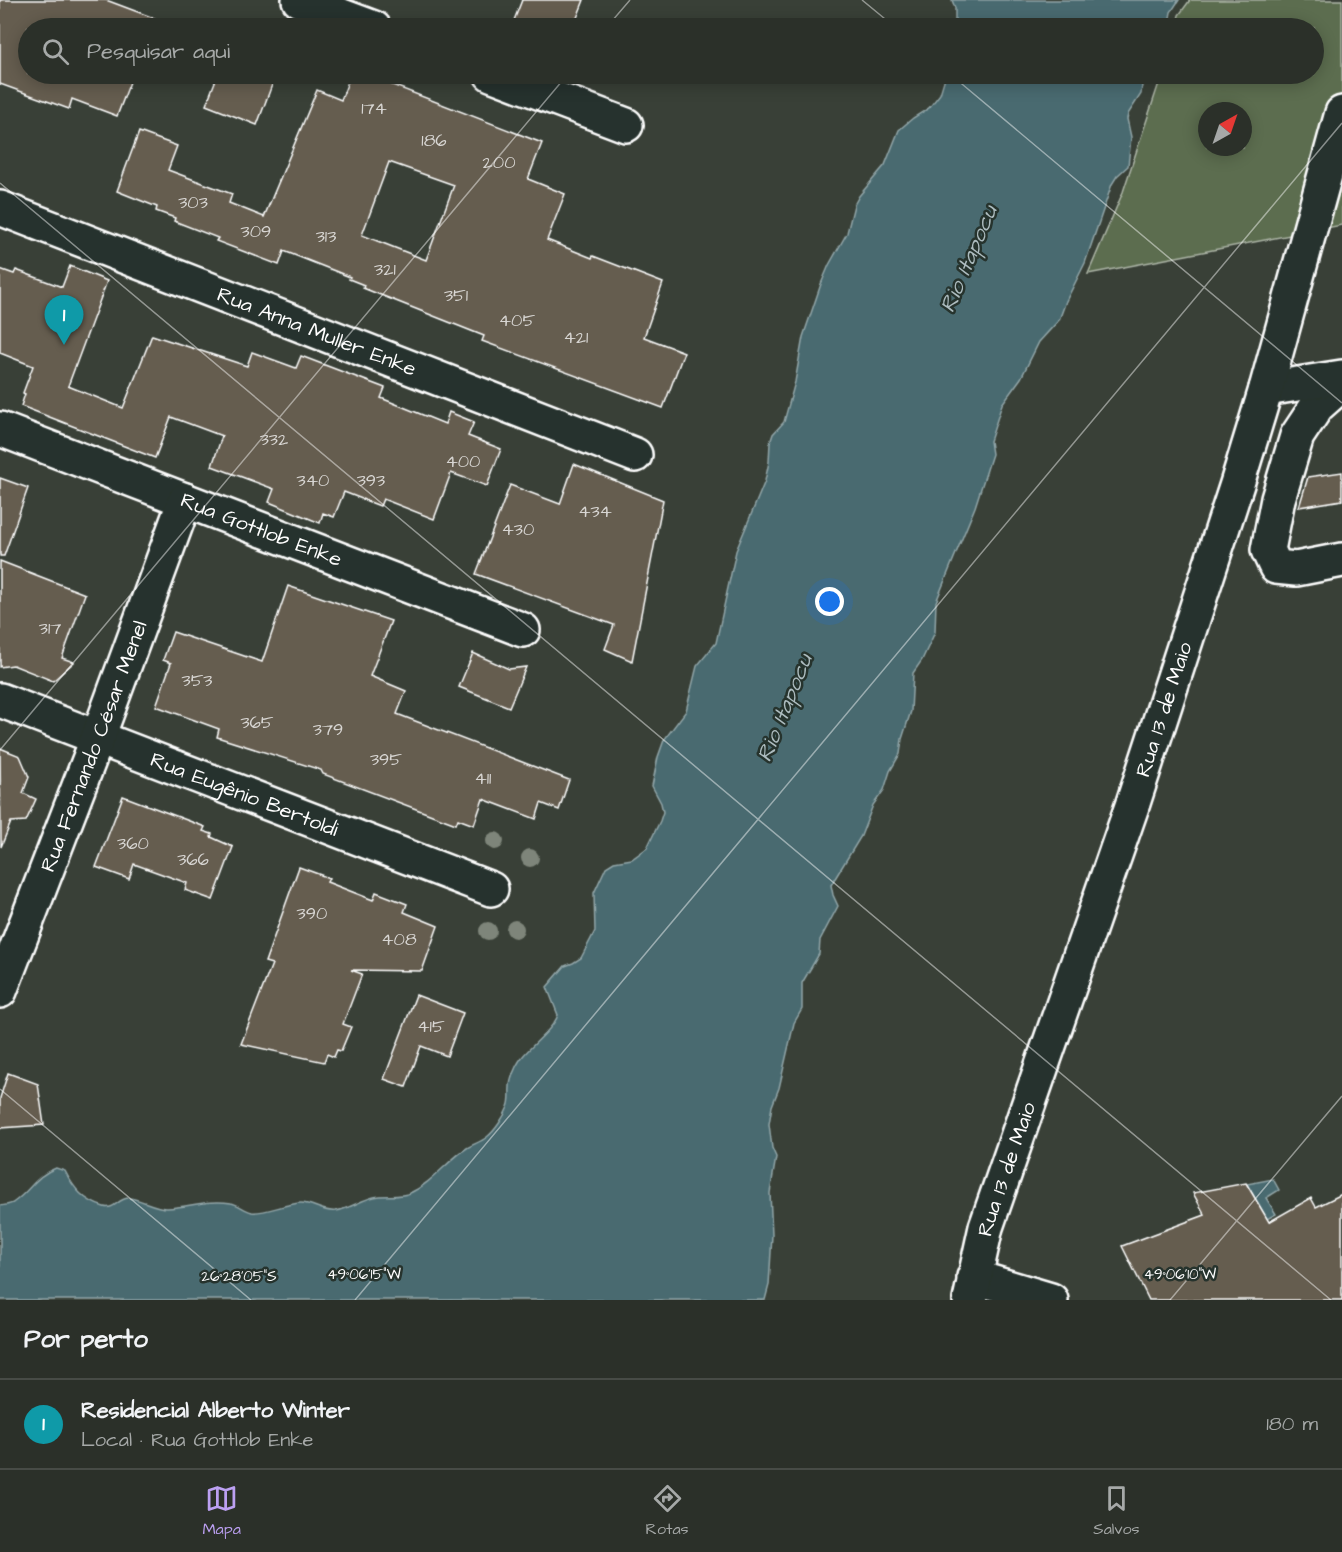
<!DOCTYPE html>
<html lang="pt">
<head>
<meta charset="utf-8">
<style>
	:root { --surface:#2b3029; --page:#333831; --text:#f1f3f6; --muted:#a6a9a8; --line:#474b46; --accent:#bca0f2 }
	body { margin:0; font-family:"Architects Daughter",sans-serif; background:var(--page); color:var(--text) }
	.compass { position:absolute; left:1198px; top:102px; width:54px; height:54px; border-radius:50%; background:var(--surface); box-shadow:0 3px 15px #0003; rotate:40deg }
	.you { position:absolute; left:830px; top:602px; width:21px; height:21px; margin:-15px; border:4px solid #fff; border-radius:50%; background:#1a73e8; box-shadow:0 0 0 9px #1a73e833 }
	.badge { display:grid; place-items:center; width:39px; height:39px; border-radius:50%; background:var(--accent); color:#fff; font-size:20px; font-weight:700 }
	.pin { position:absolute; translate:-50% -50px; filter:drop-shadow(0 2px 3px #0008) }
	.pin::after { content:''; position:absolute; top:32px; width:21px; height:18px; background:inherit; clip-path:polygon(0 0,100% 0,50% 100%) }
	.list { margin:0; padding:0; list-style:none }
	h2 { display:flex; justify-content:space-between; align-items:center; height:78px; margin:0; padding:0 24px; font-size:26px }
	h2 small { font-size:20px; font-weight:400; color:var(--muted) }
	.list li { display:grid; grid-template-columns:39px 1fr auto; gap:18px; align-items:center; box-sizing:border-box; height:90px; padding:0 24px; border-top:2px solid var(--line) }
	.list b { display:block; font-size:22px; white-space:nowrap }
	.list p { margin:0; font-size:20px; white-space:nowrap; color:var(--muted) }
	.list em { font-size:20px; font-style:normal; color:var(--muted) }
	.icon { flex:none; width:33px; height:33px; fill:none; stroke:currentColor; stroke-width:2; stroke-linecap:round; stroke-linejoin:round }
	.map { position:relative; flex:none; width:1342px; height:1300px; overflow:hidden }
	.search { position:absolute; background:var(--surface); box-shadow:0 3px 15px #0003; left:18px; right:18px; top:18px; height:66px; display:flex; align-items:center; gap:15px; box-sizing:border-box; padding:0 21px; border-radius:33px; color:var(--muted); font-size:22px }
	.sheet { height:168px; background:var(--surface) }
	nav { display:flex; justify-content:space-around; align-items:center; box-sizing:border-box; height:84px; border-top:2px solid var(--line); background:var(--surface); font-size:16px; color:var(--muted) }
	nav a { display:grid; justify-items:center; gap:3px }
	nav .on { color:var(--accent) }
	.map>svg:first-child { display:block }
	.green { fill:#5c6d50; stroke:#aeb6a8; stroke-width:1.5; fill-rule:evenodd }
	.water { fill:#496a70; stroke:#92a6a9; stroke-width:1.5 }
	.building { fill:#655d4f; stroke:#fff; stroke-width:1.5; fill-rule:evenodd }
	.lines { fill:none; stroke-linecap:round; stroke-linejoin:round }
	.minor-casing { stroke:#fff; stroke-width:38 }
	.major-casing { stroke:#fff; stroke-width:38 }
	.minor { stroke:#26332d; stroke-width:33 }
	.major { stroke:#26332d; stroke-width:33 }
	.tree { fill:#7e857a }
	.ticks { fill:none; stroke:#fff; stroke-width:1.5; stroke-opacity:0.45 }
	.labels { text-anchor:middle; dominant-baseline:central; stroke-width:5; stroke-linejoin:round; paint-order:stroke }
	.number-label { font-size:18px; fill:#d8d6d3 }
	.street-label { font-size:21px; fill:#fff; stroke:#26332d }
	.water-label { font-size:22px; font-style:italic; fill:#adbcbf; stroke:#26332d }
	.ticks-label { font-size:15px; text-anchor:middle; fill:#fff; stroke:#26332d; stroke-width:5; stroke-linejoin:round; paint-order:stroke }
</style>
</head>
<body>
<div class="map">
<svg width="1342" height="1300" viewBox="0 0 1342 1300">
	<rect width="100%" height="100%" fill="#394037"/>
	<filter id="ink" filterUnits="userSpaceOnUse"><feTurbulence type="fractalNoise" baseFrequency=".0167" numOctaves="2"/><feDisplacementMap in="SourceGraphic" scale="12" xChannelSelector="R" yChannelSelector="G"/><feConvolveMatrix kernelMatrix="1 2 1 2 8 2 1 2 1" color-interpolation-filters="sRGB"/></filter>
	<g filter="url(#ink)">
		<path class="green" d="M 1190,0 L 1342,0 L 1342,225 L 1088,274 L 1123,192 L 1162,74 L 1314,74 L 1314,28 L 1176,28 L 1179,15 ZM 1207,111 L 1243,111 L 1243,147 L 1207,147 Z"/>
		<g class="water">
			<path d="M 952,0 L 1179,0 L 1171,12 L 1168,28 L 955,28 L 955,8 Z"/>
			<path d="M 946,74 L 1149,74 L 1142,85 L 1141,94 L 1128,114 L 1127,119 L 1131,137 L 1128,166 L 1117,176 L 1112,184 L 1085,263 L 1066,301 L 1059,320 L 1039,342 L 1021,378 L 1002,404 L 990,441 L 992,454 L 975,507 L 936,602 L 935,632 L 922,660 L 913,673 L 911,711 L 902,739 L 900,754 L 890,771 L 884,790 L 873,805 L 861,836 L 831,885 L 833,895 L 838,906 L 820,940 L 819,954 L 802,983 L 802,1009 L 794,1023 L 779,1088 L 772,1106 L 769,1124 L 772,1148 L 776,1157 L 770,1193 L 772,1235 L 769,1285 L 765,1300 L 0,1300 L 0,1206 C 5,1205 11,1205 14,1202 C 31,1190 35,1176 56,1168 L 65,1171 C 74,1189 84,1201 104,1207 C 114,1210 118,1199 128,1198 C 139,1198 154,1208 167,1208 C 189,1207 209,1199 231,1203 C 238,1204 244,1210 252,1212 C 263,1214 288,1203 301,1203 C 313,1203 323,1213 336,1211 C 349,1209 361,1200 374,1197 C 386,1194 399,1198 410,1193 C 432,1183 447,1161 467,1148 C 473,1144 481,1142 487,1137 C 495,1131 504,1117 508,1107 C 512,1098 508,1089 511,1080 C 513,1073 518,1062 523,1056 C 533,1044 553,1029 558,1015 L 547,987 L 565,966 L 573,963 L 581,958 L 595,931 L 594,893 L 606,867 L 614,862 L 632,859 L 647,848 L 660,821 L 663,812 L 661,803 L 652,786 L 658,757 L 664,740 L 686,711 L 697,666 L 716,643 L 736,551 L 765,481 L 769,462 L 770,443 L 773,434 L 784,422 L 795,382 L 803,337 L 821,284 L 829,265 L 847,233 L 854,205 L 859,196 L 885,165 L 899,130 L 913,118 L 929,108 L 940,94 Z"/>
			<path d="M 1273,1179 L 1279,1190 L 1266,1198 L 1276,1214 L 1267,1219 L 1247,1184 Z"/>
		</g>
		<g class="building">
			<path d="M 0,0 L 106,0 L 175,26 L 174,28 L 28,28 L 28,74 L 133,74 L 117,116 L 72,99 L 69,109 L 0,84 Z"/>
			<path d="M 522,0 L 584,0 L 573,28 L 511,28 Z"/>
			<path d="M 218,74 L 276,74 L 257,125 L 206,105 Z"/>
			<path d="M 351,74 L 364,74 L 542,143 L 528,179 L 565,194 L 547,240 L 592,258 L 593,256 L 663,283 L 644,337 L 684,352 L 663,408 L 482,341 L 484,336 L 363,288 L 364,285 L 349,279 L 350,277 L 284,251 L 279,265 L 216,241 L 218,238 L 174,221 L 175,218 L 156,211 L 157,207 L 117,191 L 139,132 L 177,146 L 168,170 L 232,194 L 229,203 L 264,217 L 317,90 L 341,100 ZM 389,162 L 454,185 L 426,260 L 362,235 Z"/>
			<path d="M 70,266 L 107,281 L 68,386 L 123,408 L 152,335 L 247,366 L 252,352 L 296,368 L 301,356 L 385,388 L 381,398 L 445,424 L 449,412 L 474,422 L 468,436 L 501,449 L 487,486 L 451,473 L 434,519 L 383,499 L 380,506 L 344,492 L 334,517 L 323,513 L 320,523 L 269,502 L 274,489 L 212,466 L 222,436 L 171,417 L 155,458 L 21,406 L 25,394 L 23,393 L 33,366 L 0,353 L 0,269 L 14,274 L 16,270 L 62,287 Z"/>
			<path d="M 574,464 L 663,500 L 632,661 L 605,649 L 614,625 L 476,574 L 510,485 L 560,504 Z"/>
			<path d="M 1342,472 L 1342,500 L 1299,507 L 1308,477 Z"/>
			<path d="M 0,478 L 28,488 L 4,556 L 0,556 Z"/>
			<path d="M 0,561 L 85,594 L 62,658 L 74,662 L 53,681 L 13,665 L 0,667 Z"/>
			<path d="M 288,586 L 391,621 L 370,676 L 406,691 L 397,714 L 569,780 L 559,810 L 541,803 L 536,819 L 483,799 L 474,825 L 458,819 L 456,824 L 323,774 L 321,770 L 217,737 L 219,729 L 156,706 L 171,663 L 163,660 L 173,632 L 262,662 Z"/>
			<path d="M 473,653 L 509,669 L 526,667 L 509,707 L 459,687 Z"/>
			<path d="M 0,748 L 20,756 L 29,777 L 23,793 L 36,799 L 26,821 L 11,822 L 1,847 Z"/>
			<path d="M 123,796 L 205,827 L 203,831 L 212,834 L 211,837 L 233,847 L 213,900 L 185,890 L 187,883 L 134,864 L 129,879 L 96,867 Z"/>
			<path d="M 299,867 L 329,878 L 327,882 L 373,900 L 376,892 L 407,904 L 404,912 L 438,926 L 422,971 L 351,970 L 362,974 L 343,1024 L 351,1027 L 341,1051 L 337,1050 L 334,1057 L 327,1054 L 324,1062 L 241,1044 L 272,964 L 265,962 Z"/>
			<path d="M 416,995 L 463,1013 L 447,1056 L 421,1046 L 406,1087 L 384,1079 Z"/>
			<path d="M 8,1073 L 38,1084 L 44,1125 L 0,1128 L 0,1098 Z"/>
			<path d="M 1246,1183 L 1269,1222 L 1311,1198 L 1316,1207 L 1342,1194 L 1342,1300 L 1149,1300 L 1122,1246 L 1205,1215 L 1193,1193 Z"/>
		</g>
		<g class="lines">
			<defs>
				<g id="minor">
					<path d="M 299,0 L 374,28"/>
					<path d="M 491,74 L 626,125"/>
					<path id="s1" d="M 0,208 L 635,455"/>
					<path d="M 1342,384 L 1317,406 L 1297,436 L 1278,499 L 1268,550 L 1276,567 L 1296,569 L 1342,560"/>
					<path d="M 1266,389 L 1342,377"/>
					<path id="s2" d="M 0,429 L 523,630"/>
					<path id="s3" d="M 0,700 L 491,889"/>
					<path id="s4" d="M 0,991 L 98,737 L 185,500"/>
					<path d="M 974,1277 L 1051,1300"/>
				</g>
				<g id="major">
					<path id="s5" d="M 970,1300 L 986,1227 L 1132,806 L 1237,484 L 1266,389 L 1342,113"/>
				</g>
			</defs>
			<use href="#minor" class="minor-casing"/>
			<use href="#major" class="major-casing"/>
			<use href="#minor" class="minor"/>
			<use href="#major" class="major"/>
		</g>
		<g class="tree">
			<circle cx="495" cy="841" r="9"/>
			<circle cx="530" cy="858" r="9"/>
			<circle cx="515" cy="929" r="9"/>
			<circle cx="488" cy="931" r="9"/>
		</g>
	</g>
	<path class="ticks" d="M 862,0 L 896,28M 606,28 L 630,0M 950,74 L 1342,403M 0,183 L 1331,1300M 0,750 L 568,74M 0,1089 L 251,1300M 355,1300 L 1342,123M 1170,1300 L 1342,1096"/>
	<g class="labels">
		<g class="number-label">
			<text x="374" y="108">174</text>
			<text x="434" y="140">186</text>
			<text x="499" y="162">200</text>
			<text x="193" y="202">303</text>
			<text x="256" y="231">309</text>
			<text x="326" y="236">313</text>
			<text x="385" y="269">321</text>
			<text x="456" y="295">351</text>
			<text x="517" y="320">405</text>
			<text x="576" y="337">421</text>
			<text x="274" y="439">332</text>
			<text x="463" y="461">400</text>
			<text x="313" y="480">340</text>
			<text x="371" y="480">393</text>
			<text x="595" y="511">434</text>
			<text x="518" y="529">430</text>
			<text x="50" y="628">317</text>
			<text x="197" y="680">353</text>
			<text x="257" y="722">365</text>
			<text x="328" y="729">379</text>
			<text x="386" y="759">395</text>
			<text x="483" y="778">411</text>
			<text x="133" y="843">360</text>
			<text x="193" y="859">366</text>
			<text x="312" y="913">390</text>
			<text x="399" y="939">408</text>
			<text x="431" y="1026">415</text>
		</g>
		<g class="street-label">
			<text stroke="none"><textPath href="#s1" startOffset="340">Rua Anna Muller Enke</textPath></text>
			<text stroke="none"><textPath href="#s2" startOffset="280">Rua Gottlob Enke</textPath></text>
			<text stroke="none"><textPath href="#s5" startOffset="622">Rua 13 de Maio</textPath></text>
			<text stroke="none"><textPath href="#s4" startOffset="262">Rua Fernando César Menel</textPath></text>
			<text stroke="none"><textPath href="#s3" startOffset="262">Rua Eugênio Bertoldi</textPath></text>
			<text stroke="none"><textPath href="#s5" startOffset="136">Rua 13 de Maio</textPath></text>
		</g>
		<g class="water-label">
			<text transform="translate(969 259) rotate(-67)">Rio Itapocu</text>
			<text transform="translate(785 708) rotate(-68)">Rio Itapocu</text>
		</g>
	</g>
	<g class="ticks-label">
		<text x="364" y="1279">49°06'15"W</text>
		<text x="1180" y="1279">49°06'10"W</text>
		<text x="239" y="1281">26°28'05"S</text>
	</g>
</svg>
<svg class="compass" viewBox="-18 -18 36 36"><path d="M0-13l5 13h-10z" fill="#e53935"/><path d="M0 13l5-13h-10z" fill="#a6a9a8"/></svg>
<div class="you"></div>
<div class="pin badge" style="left:64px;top:345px;background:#0f9aa8">1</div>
<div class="search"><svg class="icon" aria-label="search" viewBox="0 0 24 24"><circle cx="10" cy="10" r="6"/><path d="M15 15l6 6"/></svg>Pesquisar aqui</div>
</div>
<section class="sheet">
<h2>Por perto<small></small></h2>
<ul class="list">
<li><span class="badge" style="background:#0f9aa8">1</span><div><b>Residencial Alberto Winter</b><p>Local · Rua Gottlob Enke</p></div><em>180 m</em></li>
</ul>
</section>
<nav>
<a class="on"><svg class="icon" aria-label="map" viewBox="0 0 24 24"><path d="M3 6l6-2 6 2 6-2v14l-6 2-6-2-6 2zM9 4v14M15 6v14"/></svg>Mapa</a>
<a><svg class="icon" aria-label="directions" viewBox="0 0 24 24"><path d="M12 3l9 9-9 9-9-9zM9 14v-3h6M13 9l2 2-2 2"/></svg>Rotas</a>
<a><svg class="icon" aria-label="saved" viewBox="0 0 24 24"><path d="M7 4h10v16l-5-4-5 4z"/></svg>Salvos</a>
</nav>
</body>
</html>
